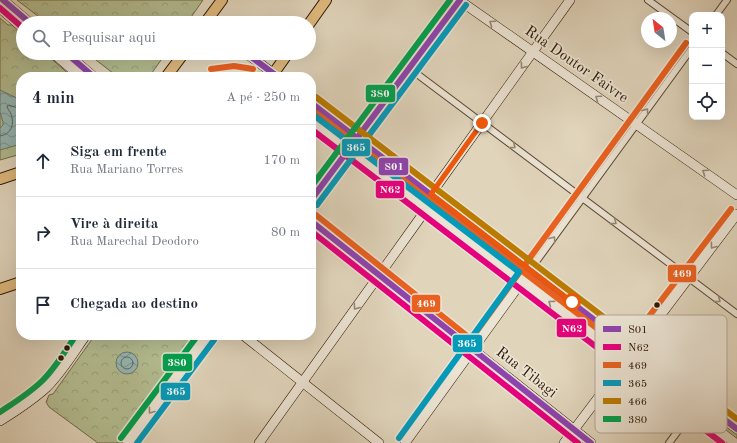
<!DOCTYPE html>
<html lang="pt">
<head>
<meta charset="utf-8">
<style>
	:root { --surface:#fff; --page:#f2f2f3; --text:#1f2937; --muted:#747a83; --line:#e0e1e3 }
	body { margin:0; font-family:"Old Standard TT",serif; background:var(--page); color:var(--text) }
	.controls { position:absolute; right:12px; top:12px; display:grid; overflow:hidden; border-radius:8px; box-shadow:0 4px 16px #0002 }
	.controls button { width:36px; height:36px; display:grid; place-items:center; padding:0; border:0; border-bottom:1px solid var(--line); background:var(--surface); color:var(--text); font:20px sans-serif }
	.compass { position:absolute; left:641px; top:12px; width:36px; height:36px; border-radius:50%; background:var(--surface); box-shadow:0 4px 16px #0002; rotate:330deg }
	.stop { position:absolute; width:12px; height:12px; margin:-9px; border:3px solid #ea580c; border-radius:50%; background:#fff }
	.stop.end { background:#ea580c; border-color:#fff; box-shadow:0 1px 4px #0008 }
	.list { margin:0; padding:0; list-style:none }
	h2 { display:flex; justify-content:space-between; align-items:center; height:52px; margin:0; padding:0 16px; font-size:17px }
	h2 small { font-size:13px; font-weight:400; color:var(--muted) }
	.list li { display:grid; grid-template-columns:26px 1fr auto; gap:12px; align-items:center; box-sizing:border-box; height:72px; padding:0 16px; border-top:1px solid var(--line) }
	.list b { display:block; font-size:15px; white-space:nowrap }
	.list p { margin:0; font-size:13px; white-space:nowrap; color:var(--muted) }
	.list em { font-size:13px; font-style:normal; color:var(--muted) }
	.icon { flex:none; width:22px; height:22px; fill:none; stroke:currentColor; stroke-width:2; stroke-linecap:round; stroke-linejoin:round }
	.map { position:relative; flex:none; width:737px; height:443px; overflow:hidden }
	.search { position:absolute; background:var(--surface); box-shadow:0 4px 16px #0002; left:16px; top:16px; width:300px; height:44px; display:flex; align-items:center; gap:10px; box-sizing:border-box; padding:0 14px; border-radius:22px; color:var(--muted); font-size:15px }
	.panel { position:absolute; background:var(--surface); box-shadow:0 4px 16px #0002; left:16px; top:72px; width:300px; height:268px; border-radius:16px }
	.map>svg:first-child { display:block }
	.grass { fill:#b3bc90; stroke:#706a49 }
	.park { fill:url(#park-crowns); stroke:#706a49 }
	.water { fill:url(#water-waves); stroke:#6a776d }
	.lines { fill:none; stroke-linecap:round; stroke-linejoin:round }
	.shore { stroke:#60675c; stroke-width:1 }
	.street-casing { stroke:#594630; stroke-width:8 }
	.secondary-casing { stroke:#2c1702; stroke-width:10 }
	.primary-casing { stroke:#2c1702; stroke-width:12 }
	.street { stroke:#ebe3d3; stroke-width:6 }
	.secondary { stroke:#ebe3d3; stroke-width:9 }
	.primary { stroke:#e0ba7e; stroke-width:10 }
	.bus-1-casing { stroke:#ebe3d3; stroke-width:9 }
	.bus-2-casing { stroke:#ebe3d3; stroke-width:9 }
	.bus-3-casing { stroke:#ebe3d3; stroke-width:9 }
	.bus-4-casing { stroke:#ebe3d3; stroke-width:9 }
	.bus-5-casing { stroke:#ebe3d3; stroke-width:9 }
	.bus-6-casing { stroke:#ebe3d3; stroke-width:9 }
	.bus-1 { stroke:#8e44ad; stroke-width:6 }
	.bus-2 { stroke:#e5007d; stroke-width:6 }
	.bus-3 { stroke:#e86120; stroke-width:6 }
	.bus-4 { stroke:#049aba; stroke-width:6 }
	.bus-5 { stroke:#ba7b01; stroke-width:6 }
	.bus-6 { stroke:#029f4d; stroke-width:6 }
	.oneway { stroke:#958775 }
	.route { stroke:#ea580c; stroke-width:5 }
	.bus-dot { fill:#2c1702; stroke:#ebe3d3; stroke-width:1.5 }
	.labels { text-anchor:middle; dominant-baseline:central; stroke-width:3.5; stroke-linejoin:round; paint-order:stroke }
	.street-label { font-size:15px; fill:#2c1702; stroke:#ebe3d3 }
	.key { fill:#ebe3d3; stroke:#b2a694; stroke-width:1 }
	.key-label { font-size:11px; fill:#2c1702 }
	.line-badge { stroke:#ebe3d3; stroke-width:1.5 }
	.badge-label { font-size:11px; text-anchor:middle; font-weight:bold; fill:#fff }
</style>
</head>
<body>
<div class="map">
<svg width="737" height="443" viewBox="0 0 737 443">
	<defs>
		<pattern id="park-crowns" width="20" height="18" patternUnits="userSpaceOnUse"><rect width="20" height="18" fill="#b3bc90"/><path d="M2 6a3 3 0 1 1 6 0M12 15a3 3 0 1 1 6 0" fill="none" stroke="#9aa17b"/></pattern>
		<pattern id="water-waves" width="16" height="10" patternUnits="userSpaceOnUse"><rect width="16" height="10" fill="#94b7b5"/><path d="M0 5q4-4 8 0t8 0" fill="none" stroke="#799491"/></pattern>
	</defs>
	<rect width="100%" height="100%" fill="#e0d4bb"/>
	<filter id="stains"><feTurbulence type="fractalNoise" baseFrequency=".005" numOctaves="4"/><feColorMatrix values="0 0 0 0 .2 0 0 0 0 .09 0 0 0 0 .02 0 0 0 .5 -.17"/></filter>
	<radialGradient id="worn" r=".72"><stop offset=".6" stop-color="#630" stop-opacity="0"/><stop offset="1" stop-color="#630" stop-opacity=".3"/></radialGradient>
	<g class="grass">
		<path d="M 311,102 L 351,132 L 344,142 L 311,115 Z"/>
		<path d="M 370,148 L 419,187 L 412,195 L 364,156 Z"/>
		<path d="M 460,231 L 489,241 L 521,267 L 515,275 Z"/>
		<path d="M 538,278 L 570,303 L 583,326 L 532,286 Z"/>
		<path d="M 576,308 L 621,343 L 616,351 L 588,330 Z"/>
		<path d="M 640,357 L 737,430 L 737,443 L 634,364 Z"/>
	</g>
	<g class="park">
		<path d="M 17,0 L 203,0 L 187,23 L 47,23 Z"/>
		<path d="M 0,18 L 8,25 L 12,25 L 23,34 L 23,53 L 45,53 L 72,77 L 21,77 L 21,154 L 0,160 Z"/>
		<path d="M 87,53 L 166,53 L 149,77 L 118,77 Z"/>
		<path d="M 95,335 L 202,335 L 122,443 L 98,443 L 49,407 L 46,402 L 49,395 L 53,394 Z"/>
	</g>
	<g class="water">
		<path d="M 0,90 L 21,100 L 21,144 L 0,150 L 0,128 L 3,125 L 3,122 L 0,112 Z"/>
		<circle cx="127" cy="363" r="11"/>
	</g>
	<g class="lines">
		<g class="shore">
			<path d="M 0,136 C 11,135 15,124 11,114 C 10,111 7,109 7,106 L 9,105 L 21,109"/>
			<circle cx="127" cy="363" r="6"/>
		</g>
		<defs>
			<g id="street">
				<path d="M 648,0 L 692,32"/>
				<path d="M 716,15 L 727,0"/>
				<path d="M 722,53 L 737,64"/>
				<path d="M 409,68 L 737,314"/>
				<path d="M 530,270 L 692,48"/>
				<path d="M 669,443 L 693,411"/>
			</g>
			<g id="secondary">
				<path d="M 3,0 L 30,23"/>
				<path d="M 459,0 L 737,195"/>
				<path d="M 0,8 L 23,28"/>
				<path d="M 53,53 L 81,77"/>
				<path d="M 66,53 L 94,77"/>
				<path d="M 246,53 L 278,77"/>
				<path d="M 212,77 L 234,74 L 252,77"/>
				<path d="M 311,103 L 737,429"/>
				<path d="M 311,119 L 735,443"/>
				<path d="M 311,200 L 460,0"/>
				<path d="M 311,221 L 591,443"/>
				<path d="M 243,335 L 379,443"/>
				<path d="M 0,421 C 16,411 33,400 47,387 C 62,372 74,352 86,335"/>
				<path d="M 127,443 L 208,335"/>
				<path d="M 259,443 L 425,211 L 427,208 L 431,194 L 570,0"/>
				<path d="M 405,443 L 525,277"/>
				<path d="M 564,443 L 737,214"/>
			</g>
			<g id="primary">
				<path d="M 205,23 L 222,0"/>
				<path d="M 309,24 L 326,0"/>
				<path d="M 166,77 L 184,53"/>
				<path d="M 271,77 L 288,53"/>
				<path d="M 0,179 L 21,172"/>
				<path d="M 0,289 L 21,282"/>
			</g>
		</defs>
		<use href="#street" class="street-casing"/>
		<use href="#secondary" class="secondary-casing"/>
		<use href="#primary" class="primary-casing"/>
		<use href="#street" class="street"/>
		<use href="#secondary" class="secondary"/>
		<use href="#primary" class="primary"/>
		<defs>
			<g id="bus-1">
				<path d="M 3,0 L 30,23"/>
				<path d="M 66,53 L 94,77"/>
				<path d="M 246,53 L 278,77"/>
				<path d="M 311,103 L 737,429"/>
				<path d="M 311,200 L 460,0"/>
				<path d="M 311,221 L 591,443"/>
			</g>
			<g id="bus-2">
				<path d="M 0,8 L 23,28"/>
				<path d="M 311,129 L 722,443"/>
				<path d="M 311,231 L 578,443"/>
			</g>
			<g id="bus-3">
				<path d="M 211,69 L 234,66 L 253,69"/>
				<path d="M 316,113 L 624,349 L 731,209"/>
				<path d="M 316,215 L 471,339 L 686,43"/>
			</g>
			<g id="bus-4">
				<path d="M 311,113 L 519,272 L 399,438"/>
				<path d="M 317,205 L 466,5"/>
				<path d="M 137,443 L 214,340"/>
			</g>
			<path id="bus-5" d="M 316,97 L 737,419"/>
			<g id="bus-6">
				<path d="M 311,187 L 450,0"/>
				<path d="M 0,412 C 15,402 30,393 43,380 C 56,367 66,350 76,335"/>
				<path d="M 121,438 L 198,335"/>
			</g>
		</defs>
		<use href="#bus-1" class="bus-1-casing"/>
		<use href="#bus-2" class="bus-2-casing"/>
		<use href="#bus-3" class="bus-3-casing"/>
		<use href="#bus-4" class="bus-4-casing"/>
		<use href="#bus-5" class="bus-5-casing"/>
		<use href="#bus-6" class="bus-6-casing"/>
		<use href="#bus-1" class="bus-1"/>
		<use href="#bus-2" class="bus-2"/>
		<use href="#bus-3" class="bus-3"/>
		<use href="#bus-4" class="bus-4"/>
		<use href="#bus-5" class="bus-5"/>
		<use href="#bus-6" class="bus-6"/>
	</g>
	<defs><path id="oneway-chevron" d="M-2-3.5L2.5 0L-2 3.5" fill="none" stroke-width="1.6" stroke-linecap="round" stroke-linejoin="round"/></defs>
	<g class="oneway">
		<use href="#oneway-chevron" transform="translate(492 23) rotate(-145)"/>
		<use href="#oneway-chevron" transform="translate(523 66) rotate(126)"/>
		<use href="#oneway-chevron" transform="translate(598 98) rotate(-145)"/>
		<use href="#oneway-chevron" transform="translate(646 111) rotate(-54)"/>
		<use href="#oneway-chevron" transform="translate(513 146) rotate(37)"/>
		<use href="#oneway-chevron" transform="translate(705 172) rotate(-145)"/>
		<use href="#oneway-chevron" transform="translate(614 222) rotate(37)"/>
		<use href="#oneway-chevron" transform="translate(553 239) rotate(-54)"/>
		<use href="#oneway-chevron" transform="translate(713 246) rotate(127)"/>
		<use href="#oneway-chevron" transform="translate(718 300) rotate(37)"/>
		<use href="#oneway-chevron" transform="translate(551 303) rotate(-143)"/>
		<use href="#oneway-chevron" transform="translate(356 307) rotate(126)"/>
		<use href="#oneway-chevron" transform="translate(151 411) rotate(127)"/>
	</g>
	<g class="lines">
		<path class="route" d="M 482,123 L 431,194 L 572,302"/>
	</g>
	<g class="bus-dot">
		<circle cx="657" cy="305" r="3.5"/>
		<circle cx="67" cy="348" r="3.5"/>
		<circle cx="61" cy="358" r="3.5"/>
	</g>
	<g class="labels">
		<g class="street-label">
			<text transform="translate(576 65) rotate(35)">Rua Doutor Faivre</text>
			<text transform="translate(526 373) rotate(38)">Rua Tibagi</text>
		</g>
	</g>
	<rect x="595" y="315" width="132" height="118" rx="6" class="key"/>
	<rect x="603" y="326" width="18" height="6" fill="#8e44ad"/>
	<rect x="603" y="344" width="18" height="6" fill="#e5007d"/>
	<rect x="603" y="362" width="18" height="6" fill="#e86120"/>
	<rect x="603" y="380" width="18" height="6" fill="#049aba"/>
	<rect x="603" y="398" width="18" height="6" fill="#ba7b01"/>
	<rect x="603" y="416" width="18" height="6" fill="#029f4d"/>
	<g class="key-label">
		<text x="628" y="333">S01</text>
		<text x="628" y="351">N62</text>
		<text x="628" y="369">469</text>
		<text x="628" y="387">365</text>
		<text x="628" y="405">466</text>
		<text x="628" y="423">380</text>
	</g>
	<g class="line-badge">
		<rect x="365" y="84" width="31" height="19" rx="4" fill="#029f4d"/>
		<rect x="341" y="138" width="30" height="19" rx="4" fill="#049aba"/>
		<rect x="378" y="157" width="31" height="19" rx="4" fill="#8e44ad"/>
		<rect x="375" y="180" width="30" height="19" rx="4" fill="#e5007d"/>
		<rect x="667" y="264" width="30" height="19" rx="4" fill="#e86120"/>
		<rect x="411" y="294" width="30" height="19" rx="4" fill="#e86120"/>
		<rect x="556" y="318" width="31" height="20" rx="4" fill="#e5007d"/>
		<rect x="452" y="334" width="31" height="19" rx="4" fill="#049aba"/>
		<rect x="162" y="353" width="31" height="19" rx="4" fill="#029f4d"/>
		<rect x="160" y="382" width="31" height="19" rx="4" fill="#049aba"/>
	</g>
	<g class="badge-label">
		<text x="380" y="97">380</text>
		<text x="356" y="151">365</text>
		<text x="394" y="170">S01</text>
		<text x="390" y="193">N62</text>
		<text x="682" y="277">469</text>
		<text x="426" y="307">469</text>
		<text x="572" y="332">N62</text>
		<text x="467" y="347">365</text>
		<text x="177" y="366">380</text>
		<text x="176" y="395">365</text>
	</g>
	<rect width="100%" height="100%" filter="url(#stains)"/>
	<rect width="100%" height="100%" fill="url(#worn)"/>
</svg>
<div class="controls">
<button>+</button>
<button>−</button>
<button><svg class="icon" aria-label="locate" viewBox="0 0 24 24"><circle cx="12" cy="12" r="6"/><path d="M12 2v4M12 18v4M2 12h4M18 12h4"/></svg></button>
</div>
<svg class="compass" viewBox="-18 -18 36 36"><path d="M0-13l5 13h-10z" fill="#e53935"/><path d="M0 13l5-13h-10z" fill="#747a83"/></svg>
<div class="stop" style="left:572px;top:302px"></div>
<div class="stop end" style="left:482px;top:123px"></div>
<div class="search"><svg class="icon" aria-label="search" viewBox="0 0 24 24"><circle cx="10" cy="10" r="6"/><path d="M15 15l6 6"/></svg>Pesquisar aqui</div>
<section class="panel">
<h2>4 min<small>A pé · 250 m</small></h2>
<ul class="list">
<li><svg class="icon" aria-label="ahead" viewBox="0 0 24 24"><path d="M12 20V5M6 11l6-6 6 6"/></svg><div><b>Siga em frente</b><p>Rua Mariano Torres</p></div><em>170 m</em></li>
<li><svg class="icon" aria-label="right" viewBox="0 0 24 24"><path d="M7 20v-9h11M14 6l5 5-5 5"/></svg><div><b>Vire à direita</b><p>Rua Marechal Deodoro</p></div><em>80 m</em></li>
<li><svg class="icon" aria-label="arrive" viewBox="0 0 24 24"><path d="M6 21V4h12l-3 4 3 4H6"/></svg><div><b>Chegada ao destino</b></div></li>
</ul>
</section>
</div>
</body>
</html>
